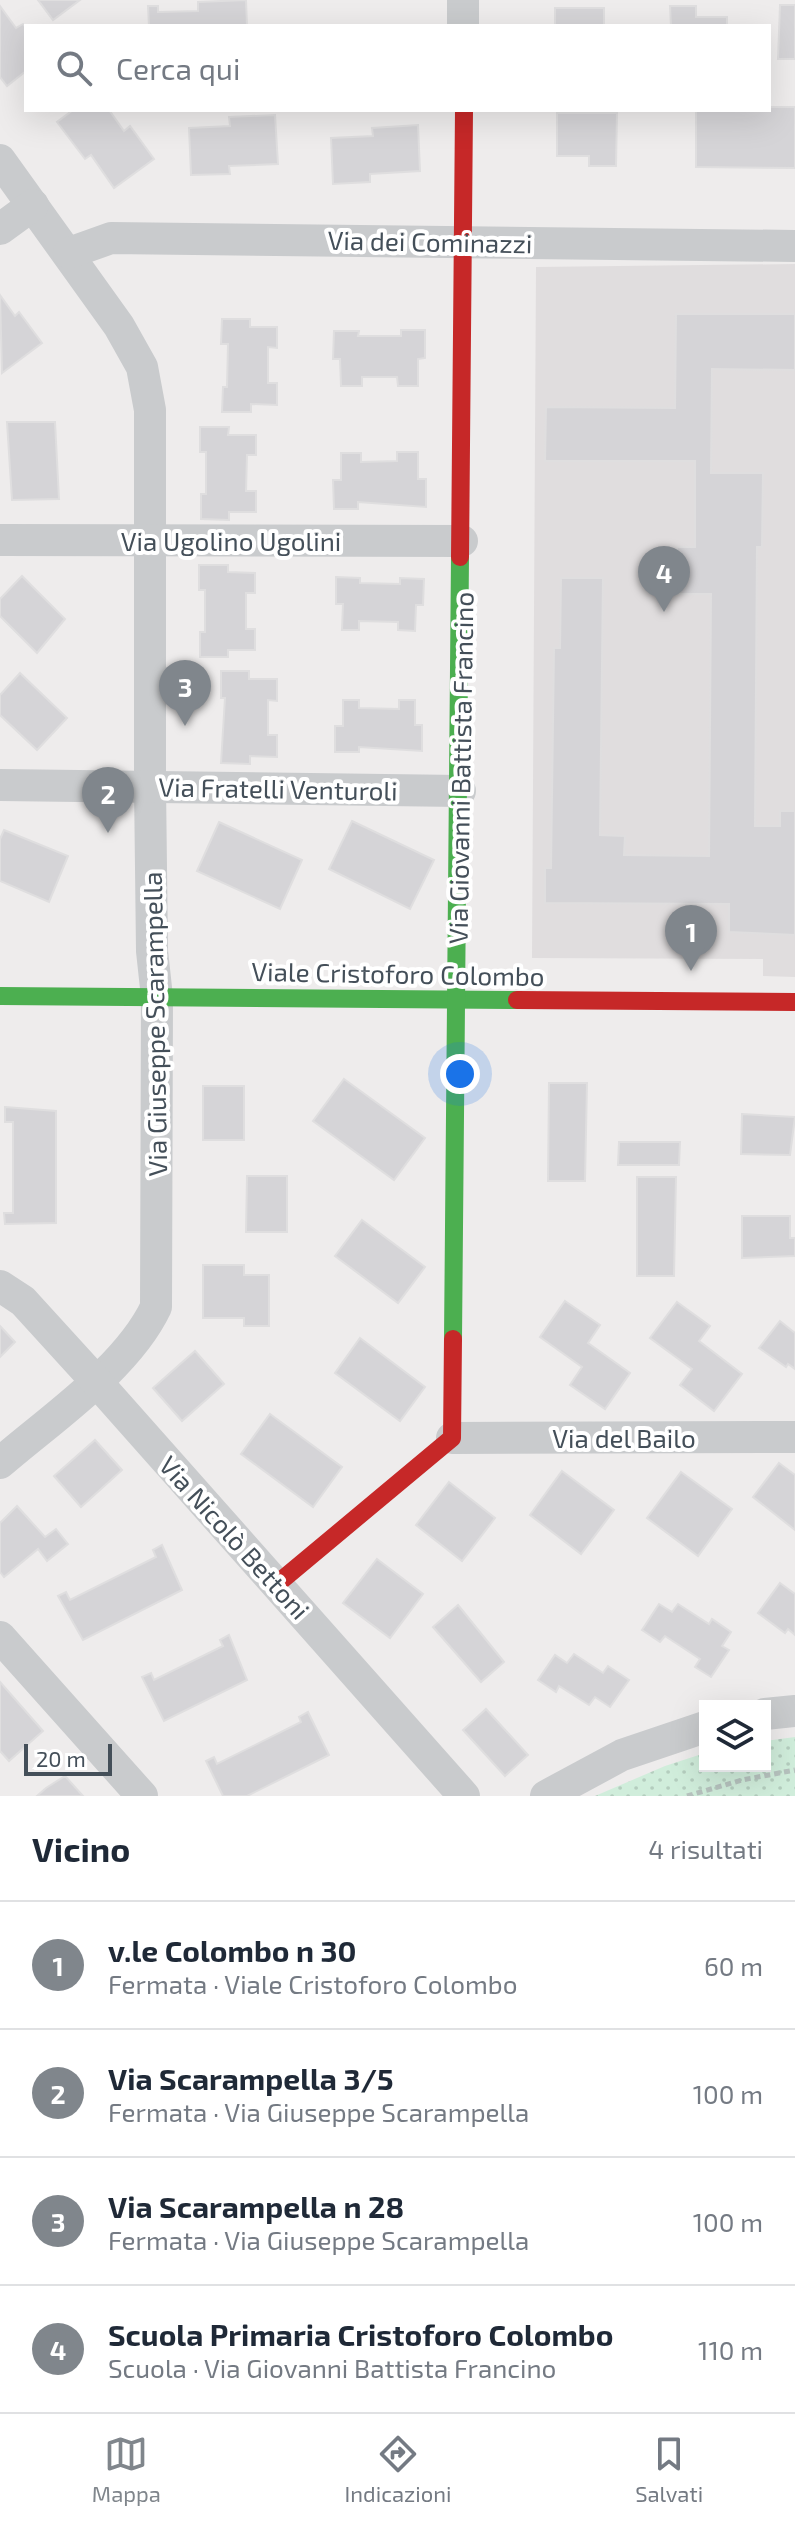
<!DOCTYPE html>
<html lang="it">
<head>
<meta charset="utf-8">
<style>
	:root { --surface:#fff; --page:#f2f2f3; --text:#1f2937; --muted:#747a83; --line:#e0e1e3; --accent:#80868c }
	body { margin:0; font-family:"Exo 2",sans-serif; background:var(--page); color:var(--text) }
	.controls { position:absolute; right:24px; bottom:24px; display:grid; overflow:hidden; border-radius:0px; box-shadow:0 8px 32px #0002 }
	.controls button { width:72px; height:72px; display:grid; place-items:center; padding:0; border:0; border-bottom:2px solid var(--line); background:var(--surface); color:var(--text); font:40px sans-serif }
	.scale { position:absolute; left:24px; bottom:20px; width:88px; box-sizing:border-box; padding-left:8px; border:4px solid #444f59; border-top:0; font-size:22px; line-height:28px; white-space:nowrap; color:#444f59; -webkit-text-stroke:6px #fff; paint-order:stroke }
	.you { position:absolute; left:460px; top:1074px; width:28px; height:28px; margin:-20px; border:6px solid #fff; border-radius:50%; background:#1a73e8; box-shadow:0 0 0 12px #1a73e833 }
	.badge { display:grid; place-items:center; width:52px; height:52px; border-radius:50%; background:var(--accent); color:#fff; font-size:26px; font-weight:700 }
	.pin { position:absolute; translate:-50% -66px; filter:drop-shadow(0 2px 4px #0008) }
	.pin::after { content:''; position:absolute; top:42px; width:28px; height:24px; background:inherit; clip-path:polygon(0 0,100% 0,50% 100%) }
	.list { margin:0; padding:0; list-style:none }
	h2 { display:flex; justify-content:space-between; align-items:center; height:104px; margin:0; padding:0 32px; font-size:34px }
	h2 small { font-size:26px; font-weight:400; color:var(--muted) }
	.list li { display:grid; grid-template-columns:52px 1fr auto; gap:24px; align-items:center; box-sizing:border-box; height:128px; padding:0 32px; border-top:2px solid var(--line) }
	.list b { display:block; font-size:30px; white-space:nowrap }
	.list p { margin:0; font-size:26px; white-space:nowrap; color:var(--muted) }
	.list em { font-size:26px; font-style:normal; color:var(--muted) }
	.icon { flex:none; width:44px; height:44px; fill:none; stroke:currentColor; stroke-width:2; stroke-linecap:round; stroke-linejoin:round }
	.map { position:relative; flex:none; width:795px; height:1796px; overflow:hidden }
	.search { position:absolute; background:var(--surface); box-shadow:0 8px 32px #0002; left:24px; right:24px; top:24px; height:88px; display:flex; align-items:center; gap:20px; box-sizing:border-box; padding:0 28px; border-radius:0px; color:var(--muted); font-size:30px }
	.sheet { height:616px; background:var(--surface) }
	nav { display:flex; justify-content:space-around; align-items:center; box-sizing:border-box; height:112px; border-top:2px solid var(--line); background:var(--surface); font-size:22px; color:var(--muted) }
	nav a { display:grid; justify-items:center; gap:4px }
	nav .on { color:var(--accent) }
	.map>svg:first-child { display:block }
	.education { fill:#e0ddde }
	.park { fill:url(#park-dots) }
	.building { fill:#d5d4d7; stroke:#dfdedf; stroke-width:2 }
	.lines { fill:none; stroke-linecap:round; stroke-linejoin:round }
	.path { stroke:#b6c2be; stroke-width:5; stroke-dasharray:6 4; stroke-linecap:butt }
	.street { stroke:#c9cbcd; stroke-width:32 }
	.fast { stroke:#4caf50; stroke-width:18 }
	.jam { stroke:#c62828; stroke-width:18 }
	.labels { text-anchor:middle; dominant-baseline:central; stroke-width:8; stroke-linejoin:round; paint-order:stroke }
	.street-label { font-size:26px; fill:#444f59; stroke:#fff }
</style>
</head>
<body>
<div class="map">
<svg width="795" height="1796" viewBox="0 0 795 1796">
	<defs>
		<pattern id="park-dots" width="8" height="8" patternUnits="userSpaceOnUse" patternTransform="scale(2)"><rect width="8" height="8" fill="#d0eddb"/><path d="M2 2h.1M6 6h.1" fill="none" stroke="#b4cdbe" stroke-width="1.8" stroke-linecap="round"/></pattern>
	</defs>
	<rect width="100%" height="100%" fill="#eeecec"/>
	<path class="education" d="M 795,264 L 795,977 L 763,976 L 763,959 L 532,958 L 536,267 Z"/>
	<path class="park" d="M 795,1737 L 795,1796 L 595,1796 L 665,1766 L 705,1753 L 705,1766 L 765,1766 L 765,1741 Z"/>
	<g class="building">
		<path d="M 38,0 L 80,0 L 53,20 Z"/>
		<path d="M 246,0 L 247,26 L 149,26 L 148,6 L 158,6 L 158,12 L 198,11 L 198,2 Z"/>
		<path d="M 780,5 L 795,5 L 795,59 L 778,59 Z"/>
		<path d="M 0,6 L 16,28 L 23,24 L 26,28 L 26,71 L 7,86 L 0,77 Z"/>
		<path d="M 670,6 L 696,6 L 696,17 L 727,17 L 727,26 L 671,26 Z"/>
		<rect x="555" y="8" width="49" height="18"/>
		<path d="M 769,107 L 795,107 L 795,168 L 696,167 L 696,110 L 769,110 Z"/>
		<path d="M 73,110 L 109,110 L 124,131 L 130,126 L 154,159 L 114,188 L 91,155 L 85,159 L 57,122 Z"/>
		<path d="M 557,113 L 617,113 L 616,166 L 589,166 L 589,156 L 557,156 Z"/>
		<path d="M 275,115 L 278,164 L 229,166 L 230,174 L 191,175 L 189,128 L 230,126 L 229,117 Z"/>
		<path d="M 418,125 L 420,171 L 370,174 L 370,182 L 333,184 L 331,138 L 373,136 L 372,128 Z"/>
		<path d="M 0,295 L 15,316 L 19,312 L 42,343 L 2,373 Z"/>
		<path d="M 676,314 L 795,314 L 795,370 L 712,369 L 711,473 L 763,473 L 762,547 L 757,547 L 755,826 L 780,826 L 780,811 L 795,811 L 795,935 L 729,932 L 729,904 L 545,903 L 545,868 L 551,868 L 554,648 L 560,648 L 561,578 L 603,578 L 600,835 L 625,836 L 624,855 L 709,856 L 711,594 L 676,594 L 677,547 L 695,547 L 695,461 L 545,461 L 546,407 L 675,408 Z"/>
		<path d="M 222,319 L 250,319 L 250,327 L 277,327 L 277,348 L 268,347 L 268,383 L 277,383 L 277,405 L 251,404 L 251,412 L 222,412 L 223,387 L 227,387 L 228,344 L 221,344 Z"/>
		<path d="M 401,330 L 425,330 L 425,358 L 418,359 L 418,386 L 398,386 L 397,377 L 362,377 L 362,386 L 341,386 L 340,359 L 333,359 L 334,331 L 359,331 L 358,336 L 401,336 Z"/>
		<path d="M 7,422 L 55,422 L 59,499 L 12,500 Z"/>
		<path d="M 200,427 L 229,427 L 228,435 L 256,435 L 256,455 L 247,455 L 246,491 L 256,491 L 256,512 L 229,512 L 229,520 L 201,519 L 201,494 L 206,494 L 206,452 L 200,452 Z"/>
		<path d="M 397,452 L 418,452 L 418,479 L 426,479 L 426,507 L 358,502 L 358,509 L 334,509 L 333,480 L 341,480 L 341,453 L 361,453 L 361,462 L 397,461 Z"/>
		<path d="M 199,565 L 228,565 L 228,572 L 255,573 L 255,593 L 246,593 L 246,629 L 255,629 L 255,650 L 228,650 L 228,657 L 200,657 L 200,632 L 205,632 L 205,590 L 199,590 Z"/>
		<path d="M 22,576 L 65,619 L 37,653 L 0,616 L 0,599 Z"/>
		<path d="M 336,577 L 360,578 L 360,583 L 400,584 L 400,578 L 424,579 L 423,605 L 416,605 L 415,631 L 398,630 L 398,622 L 359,621 L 359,630 L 342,630 L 343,604 L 336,604 Z"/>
		<path d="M 221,671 L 249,671 L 249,679 L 277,679 L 277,701 L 268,700 L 268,735 L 277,735 L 277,757 L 250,756 L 250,764 L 221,763 L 225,698 L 221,698 Z"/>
		<path d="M 20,673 L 67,718 L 37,750 L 0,715 L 0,695 Z"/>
		<path d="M 343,700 L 359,700 L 359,708 L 399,709 L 399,700 L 415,700 L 415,725 L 422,725 L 422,751 L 359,747 L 359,752 L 335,752 L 335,726 L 343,726 Z"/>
		<path d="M 352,821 L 434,860 L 410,909 L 329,869 Z"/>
		<path d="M 219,822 L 302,860 L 280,909 L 197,871 Z"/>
		<path d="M 4,830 L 68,856 L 49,902 L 0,881 L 0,839 Z"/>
		<path d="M 344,1079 L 425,1138 L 394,1180 L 313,1121 Z"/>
		<path d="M 549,1083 L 587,1083 L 585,1181 L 548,1181 Z"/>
		<rect x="203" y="1086" width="41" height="54"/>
		<path d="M 5,1107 L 56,1111 L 56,1223 L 5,1224 L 4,1213 L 13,1213 L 13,1122 L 5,1122 Z"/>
		<path d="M 742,1114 L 795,1117 L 790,1155 L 741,1154 Z"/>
		<path d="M 619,1142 L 680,1142 L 679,1165 L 618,1165 Z"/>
		<path d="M 247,1176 L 287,1176 L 287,1232 L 246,1232 Z"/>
		<path d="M 637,1177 L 676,1177 L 674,1276 L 637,1276 Z"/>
		<path d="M 742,1216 L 790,1216 L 790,1238 L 795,1238 L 795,1256 L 742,1258 Z"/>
		<path d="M 362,1220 L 425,1267 L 398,1303 L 335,1256 Z"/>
		<path d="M 203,1265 L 244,1265 L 244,1275 L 269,1275 L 269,1326 L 244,1326 L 244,1318 L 203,1318 Z"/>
		<path d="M 565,1301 L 600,1325 L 588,1343 L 630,1373 L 605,1409 L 570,1385 L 582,1367 L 540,1337 Z"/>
		<path d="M 677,1302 L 710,1326 L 699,1341 L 742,1374 L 714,1411 L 680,1385 L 692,1369 L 650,1338 Z"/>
		<path d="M 780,1321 L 795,1333 L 795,1369 L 788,1364 L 786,1367 L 759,1348 Z"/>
		<path d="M 0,1326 L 15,1342 L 0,1357 Z"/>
		<path d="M 360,1338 L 425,1387 L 400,1421 L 335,1373 Z"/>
		<path d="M 195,1351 L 224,1384 L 182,1421 L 153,1388 Z"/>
		<path d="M 270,1414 L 342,1467 L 313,1507 L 241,1454 Z"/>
		<path d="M 95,1440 L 122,1470 L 81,1507 L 54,1476 Z"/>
		<path d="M 779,1463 L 795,1475 L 795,1530 L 753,1497 Z"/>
		<path d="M 562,1471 L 614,1510 L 581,1554 L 530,1515 Z"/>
		<path d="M 681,1472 L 732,1509 L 698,1556 L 647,1518 Z"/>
		<path d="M 449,1482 L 495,1518 L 462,1561 L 416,1525 Z"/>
		<path d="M 17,1506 L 45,1537 L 56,1529 L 68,1544 L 47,1561 L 38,1549 L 4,1577 L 0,1572 L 0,1523 Z"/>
		<path d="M 162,1545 L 182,1590 L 83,1640 L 58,1596 L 66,1592 L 70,1600 L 156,1557 L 153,1550 Z"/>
		<path d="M 377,1559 L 423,1594 L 390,1638 L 343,1603 Z"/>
		<path d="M 780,1583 L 795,1594 L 795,1635 L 788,1629 L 785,1633 L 758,1613 Z"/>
		<path d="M 659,1604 L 672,1612 L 678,1604 L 709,1624 L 712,1619 L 731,1632 L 722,1646 L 729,1650 L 711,1677 L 695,1667 L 700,1659 L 665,1636 L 660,1642 L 642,1630 Z"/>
		<path d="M 458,1605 L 504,1662 L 481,1682 L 433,1627 Z"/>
		<path d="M 229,1635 L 247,1680 L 164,1721 L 142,1677 L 151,1673 L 154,1680 L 223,1646 L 220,1640 Z"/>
		<path d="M 574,1654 L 603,1673 L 608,1666 L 629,1680 L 610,1707 L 595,1697 L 589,1705 L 559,1686 L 556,1692 L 538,1680 L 555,1655 L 567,1663 Z"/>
		<path d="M 0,1682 L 43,1731 L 9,1761 L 0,1751 Z"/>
		<path d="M 486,1709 L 528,1755 L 505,1776 L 463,1730 Z"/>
		<path d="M 308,1712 L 329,1755 L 247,1796 L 223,1796 L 206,1761 L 214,1757 L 217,1764 L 301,1722 L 299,1717 Z"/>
		<path d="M 65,1776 L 83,1796 L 37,1796 L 46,1788 Z"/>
	</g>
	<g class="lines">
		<path class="path" d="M 687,1796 L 742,1780 L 795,1770"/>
		<g class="street">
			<path d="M 463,0 L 463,26"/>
			<path d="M 0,160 L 119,326 L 142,367 L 150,410 L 150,785 L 152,951 L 157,997 L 156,1307 C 127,1368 52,1418 0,1463"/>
			<path d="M 0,229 L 33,205"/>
			<path d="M 69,253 L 111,238 L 795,246"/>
			<path d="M 0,540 L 462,541"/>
			<path d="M 0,785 L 460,791"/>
			<path d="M 0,1286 L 23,1301 L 95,1380 L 464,1796"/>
			<path d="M 452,1438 L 795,1437"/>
			<path d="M 0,1637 L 142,1796"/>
			<path d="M 765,1714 L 795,1711"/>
			<path d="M 546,1796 L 622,1755 L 705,1727"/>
		</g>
		<g class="fast">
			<path d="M 0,996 L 517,1000"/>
			<path d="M 453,1339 L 460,557"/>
		</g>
		<g class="jam">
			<path d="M 460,557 L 464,110"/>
			<path d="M 517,1000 L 795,1002"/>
			<path d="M 277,1584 L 452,1438 L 453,1339"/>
		</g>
	</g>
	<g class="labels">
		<g class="street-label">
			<text transform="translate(430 241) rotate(1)">Via dei Cominazzi</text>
			<text x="231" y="540">Via Ugolino Ugolini</text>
			<text transform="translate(460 768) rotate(-89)">Via Giovanni Battista Francino</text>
			<text transform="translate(278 788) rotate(1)">Via Fratelli Venturoli</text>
			<text transform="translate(398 973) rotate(1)">Viale Cristoforo Colombo</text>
			<text transform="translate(154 1024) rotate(-91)">Via Giuseppe Scarampella</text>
			<text x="624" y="1437">Via del Bailo</text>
			<text transform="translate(235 1537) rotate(48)">Via Nicolò Bettoni</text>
		</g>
	</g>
</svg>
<div class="controls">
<button><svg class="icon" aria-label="layers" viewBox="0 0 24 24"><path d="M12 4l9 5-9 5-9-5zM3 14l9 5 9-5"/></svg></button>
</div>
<div class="scale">20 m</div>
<div class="you"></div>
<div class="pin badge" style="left:691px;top:971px">1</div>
<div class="pin badge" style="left:108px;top:833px">2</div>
<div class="pin badge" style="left:185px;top:726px">3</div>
<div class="pin badge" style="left:664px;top:612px">4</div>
<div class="search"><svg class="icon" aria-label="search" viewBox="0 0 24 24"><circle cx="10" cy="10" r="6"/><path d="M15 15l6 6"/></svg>Cerca qui</div>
</div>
<section class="sheet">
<h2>Vicino<small>4 risultati</small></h2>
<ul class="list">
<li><span class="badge">1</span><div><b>v.le Colombo n 30</b><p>Fermata · Viale Cristoforo Colombo</p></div><em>60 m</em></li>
<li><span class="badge">2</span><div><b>Via Scarampella 3/5</b><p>Fermata · Via Giuseppe Scarampella</p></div><em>100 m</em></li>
<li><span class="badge">3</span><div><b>Via Scarampella n 28</b><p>Fermata · Via Giuseppe Scarampella</p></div><em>100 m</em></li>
<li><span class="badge">4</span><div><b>Scuola Primaria Cristoforo Colombo</b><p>Scuola · Via Giovanni Battista Francino</p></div><em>110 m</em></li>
</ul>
</section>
<nav>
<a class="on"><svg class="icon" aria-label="map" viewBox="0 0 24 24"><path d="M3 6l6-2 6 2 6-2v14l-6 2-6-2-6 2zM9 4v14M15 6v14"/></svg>Mappa</a>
<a><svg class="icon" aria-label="directions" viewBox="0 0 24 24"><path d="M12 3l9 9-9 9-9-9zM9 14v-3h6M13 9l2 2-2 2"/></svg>Indicazioni</a>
<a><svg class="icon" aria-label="saved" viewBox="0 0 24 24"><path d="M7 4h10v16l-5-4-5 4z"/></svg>Salvati</a>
</nav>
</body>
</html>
